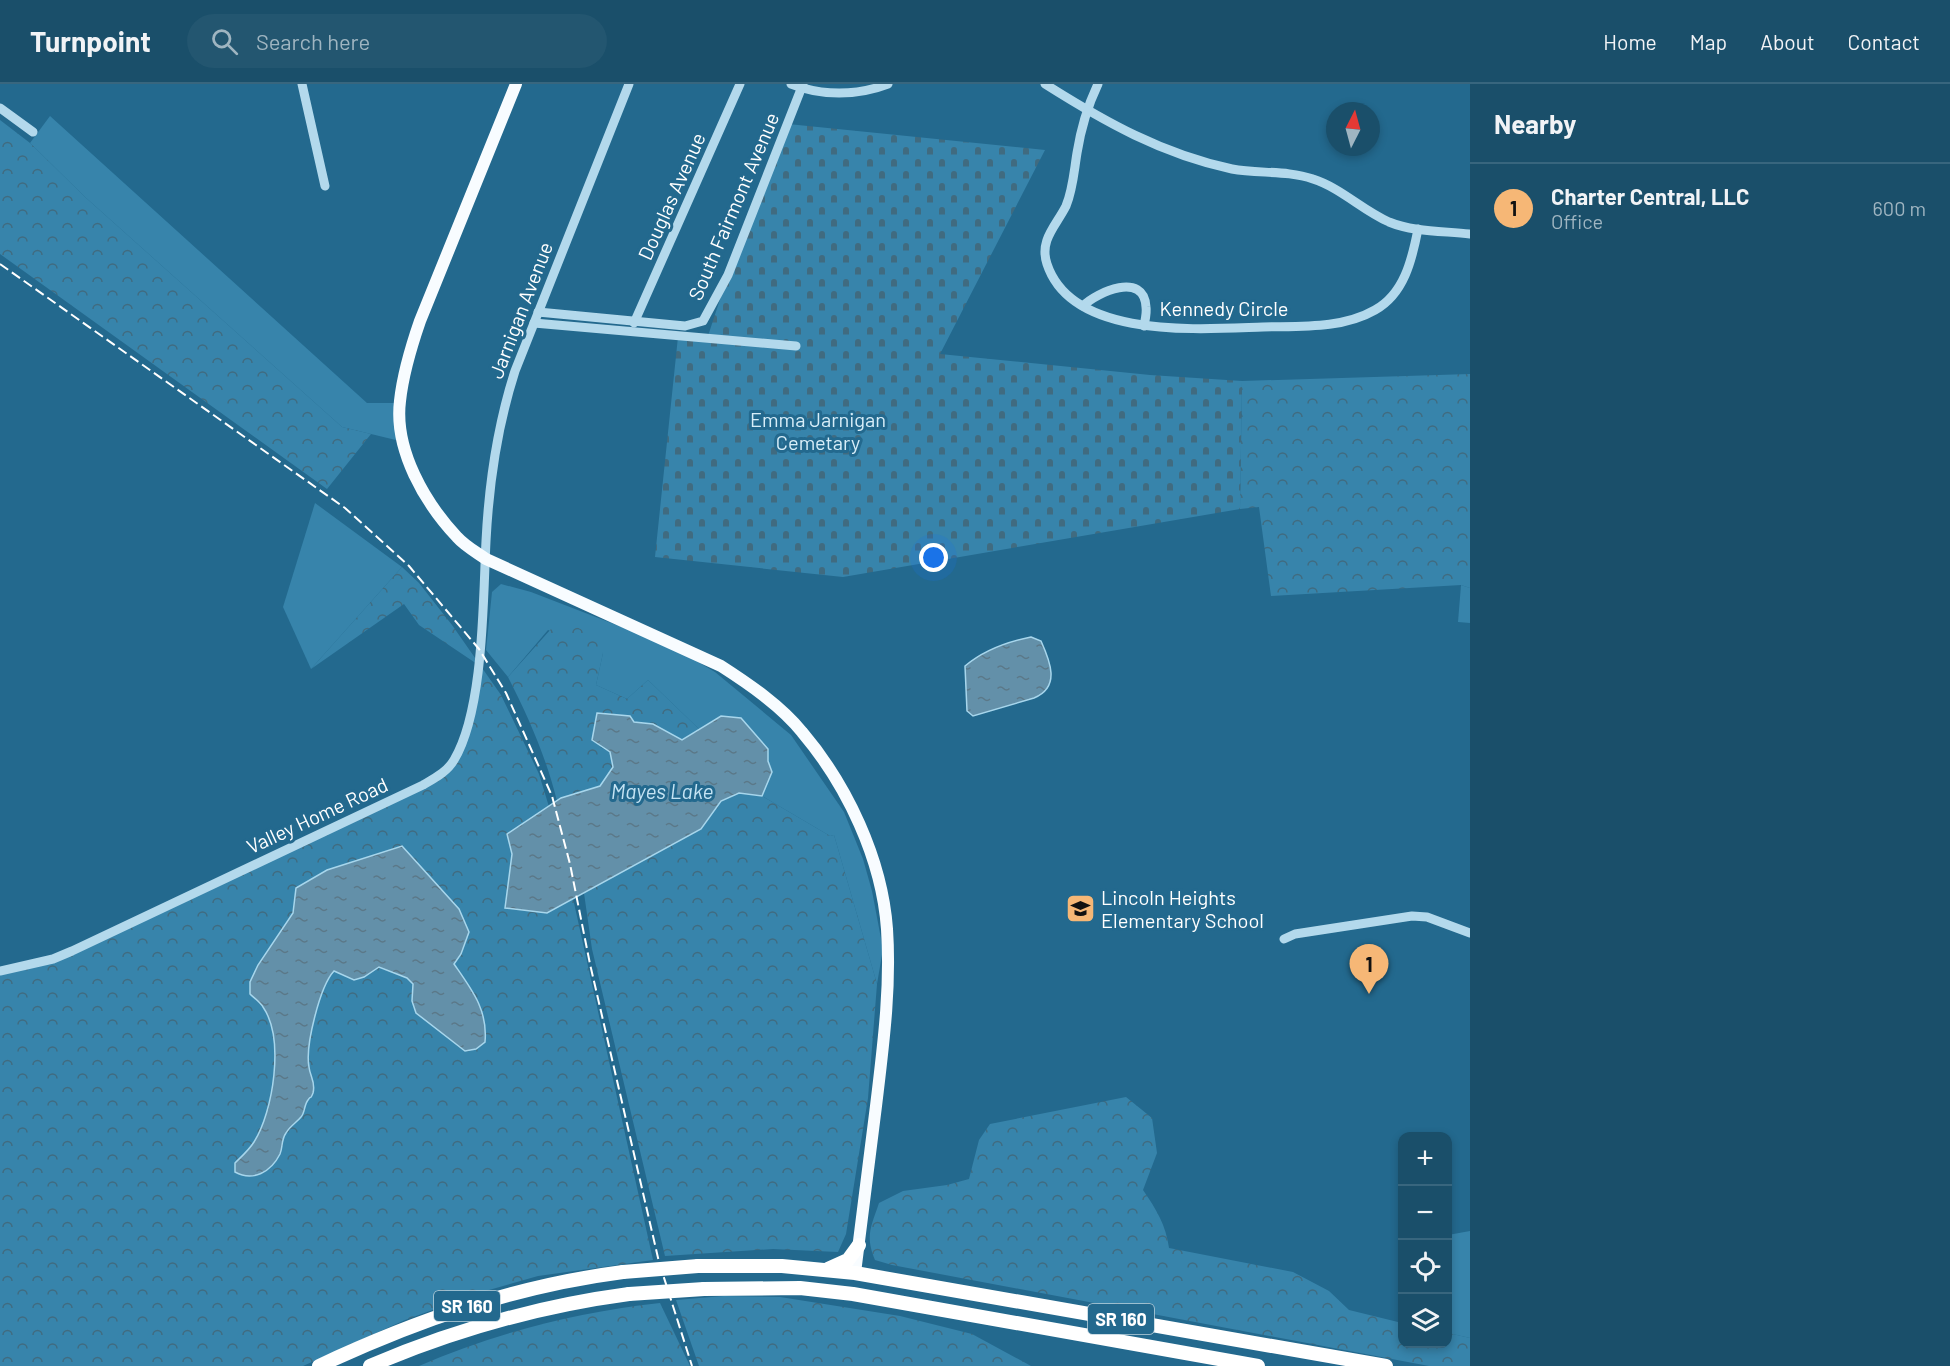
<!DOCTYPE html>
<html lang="en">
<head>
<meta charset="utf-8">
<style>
	:root { --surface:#1a4f6a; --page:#235670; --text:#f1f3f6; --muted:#9fb5c1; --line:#38667e; --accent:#f6b776 }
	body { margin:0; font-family:Barlow,sans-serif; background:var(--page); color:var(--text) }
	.controls { position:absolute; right:18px; bottom:18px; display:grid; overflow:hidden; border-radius:12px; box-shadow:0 3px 9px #0003 }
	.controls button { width:54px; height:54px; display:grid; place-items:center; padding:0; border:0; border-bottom:2px solid var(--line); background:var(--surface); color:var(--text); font:30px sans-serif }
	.compass { position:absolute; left:1326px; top:18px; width:54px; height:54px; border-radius:50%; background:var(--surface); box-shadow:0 3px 9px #0003; rotate:6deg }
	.you { position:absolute; left:934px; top:474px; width:21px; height:21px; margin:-15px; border:4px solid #fff; border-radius:50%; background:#1a73e8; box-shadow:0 0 0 9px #1a73e833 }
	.badge { display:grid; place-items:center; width:39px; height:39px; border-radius:50%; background:var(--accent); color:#111; font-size:20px; font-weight:700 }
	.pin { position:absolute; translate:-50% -50px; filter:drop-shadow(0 2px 3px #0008) }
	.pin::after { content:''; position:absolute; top:32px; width:21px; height:18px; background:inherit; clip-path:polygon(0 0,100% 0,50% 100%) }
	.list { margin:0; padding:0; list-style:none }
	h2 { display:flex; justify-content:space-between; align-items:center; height:78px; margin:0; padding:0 24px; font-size:26px }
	h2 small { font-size:20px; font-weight:400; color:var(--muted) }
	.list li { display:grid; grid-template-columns:39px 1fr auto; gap:18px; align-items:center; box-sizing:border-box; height:90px; padding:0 24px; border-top:2px solid var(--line) }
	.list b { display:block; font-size:22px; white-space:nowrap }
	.list p { margin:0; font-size:20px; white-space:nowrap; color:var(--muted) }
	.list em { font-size:20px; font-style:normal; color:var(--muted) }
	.icon { flex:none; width:33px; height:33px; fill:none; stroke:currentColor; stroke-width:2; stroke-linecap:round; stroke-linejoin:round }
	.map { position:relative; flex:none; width:1470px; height:1282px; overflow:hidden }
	header { display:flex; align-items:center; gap:36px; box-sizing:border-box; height:84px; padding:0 30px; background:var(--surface); border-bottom:2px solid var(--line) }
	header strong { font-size:28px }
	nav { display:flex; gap:33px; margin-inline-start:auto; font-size:21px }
	.search { width:420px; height:54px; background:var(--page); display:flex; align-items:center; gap:15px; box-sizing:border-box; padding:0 21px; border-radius:33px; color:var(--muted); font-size:22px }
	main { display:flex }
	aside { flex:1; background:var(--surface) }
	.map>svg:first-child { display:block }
	.green { fill:#3784ab }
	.forest { fill:url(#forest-crowns) }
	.cemetery { fill:url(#cemetery-stones) }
	.water { fill:url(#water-ripples); stroke:#a7d6ec; stroke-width:1.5 }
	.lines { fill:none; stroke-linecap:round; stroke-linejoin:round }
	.minor { stroke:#b3d9ec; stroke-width:9 }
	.major { stroke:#f8fcff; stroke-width:12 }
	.highway { stroke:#fff; stroke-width:14 }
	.rail { stroke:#fff; stroke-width:2; stroke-dasharray:10 4.5; stroke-linecap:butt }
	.highway-bridge { stroke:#fff; stroke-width:14 }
	.labels { text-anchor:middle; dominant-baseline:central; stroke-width:6; stroke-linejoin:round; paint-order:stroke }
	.shield { fill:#23698e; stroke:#bdd2dd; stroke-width:1.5 }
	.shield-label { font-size:18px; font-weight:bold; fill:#fff }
	.street-label { font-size:20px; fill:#fff; stroke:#23698e }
	.park-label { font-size:20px; fill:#d8eef9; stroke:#23698e }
	.poi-label { font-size:20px; fill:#fff; stroke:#23698e; text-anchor:start }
	.water-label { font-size:21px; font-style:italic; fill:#c5e4f4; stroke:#23698e }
</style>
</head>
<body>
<header>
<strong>Turnpoint</strong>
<div class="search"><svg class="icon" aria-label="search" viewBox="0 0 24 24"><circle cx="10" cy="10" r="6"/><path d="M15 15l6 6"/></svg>Search here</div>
<nav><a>Home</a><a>Map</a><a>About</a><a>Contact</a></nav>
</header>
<main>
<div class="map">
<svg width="1470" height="1282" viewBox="0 0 1470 1282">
	<defs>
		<pattern id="forest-crowns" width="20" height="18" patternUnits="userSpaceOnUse" patternTransform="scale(1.5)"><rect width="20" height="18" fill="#3784ab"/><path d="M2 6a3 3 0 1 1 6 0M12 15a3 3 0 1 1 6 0" fill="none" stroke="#406b80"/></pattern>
		<pattern id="cemetery-stones" width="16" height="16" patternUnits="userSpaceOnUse" patternTransform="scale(1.5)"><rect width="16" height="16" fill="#3784ab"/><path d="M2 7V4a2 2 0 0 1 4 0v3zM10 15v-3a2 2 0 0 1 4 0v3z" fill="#406b80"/></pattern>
		<pattern id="water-ripples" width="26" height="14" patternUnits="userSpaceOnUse" patternTransform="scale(1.5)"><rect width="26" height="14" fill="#6390a9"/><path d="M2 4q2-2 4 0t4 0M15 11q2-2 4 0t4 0" fill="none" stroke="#5b7888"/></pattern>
	</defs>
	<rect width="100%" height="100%" fill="#23698e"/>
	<g class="green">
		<path d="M 50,32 L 367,319 L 399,319 L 404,358 L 342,343 L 85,113 L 30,59 Z"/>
		<path d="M 315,419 L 402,483 L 311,585 L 283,523 Z"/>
		<path d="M 501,500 L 531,508 L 671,562 L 715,588 L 791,651 L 844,728 L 863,775 L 872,807 L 883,865 L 877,900 L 834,751 L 830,752 L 762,712 L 772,688 L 768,677 L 768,665 L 721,632 L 699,645 L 648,596 L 627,615 L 596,601 L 603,569 L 548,546 L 508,593 L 486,566 L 492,508 Z"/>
		<path d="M 1461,501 L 1470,504 L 1470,539 L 1458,538 Z"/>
		<path d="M 1470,1147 L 1470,1254 L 1448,1249 L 1448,1151 Z"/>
	</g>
	<g class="forest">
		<path d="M 0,36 L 30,59 L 85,113 L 342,343 L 371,350 L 327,405 L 0,170 Z"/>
		<path d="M 1470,290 L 1470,504 L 1461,501 L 1271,512 L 1259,423 L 1240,425 L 1242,297 Z"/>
		<path d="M 402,483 L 419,499 L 452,541 L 501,611 L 539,690 L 557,749 L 574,819 L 653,1176 L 538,1192 L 482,1208 L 405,1236 L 303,1282 L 0,1282 L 0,887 L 53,875 L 442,690 L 461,662 L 477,580 L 419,541 L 404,520 L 311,585 Z"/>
		<path d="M 560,535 L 597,553 L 603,569 L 596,601 L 627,615 L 648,596 L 699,645 L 682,656 L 653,640 L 634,638 L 600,663 L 610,668 L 613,683 L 600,702 L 557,717 C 546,673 529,634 508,593 Z"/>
		<path d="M 739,709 L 762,712 L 830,752 L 834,751 L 877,900 L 868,1014 L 846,1150 L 838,1168 L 773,1165 L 665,1172 L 592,865 L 584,809 L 701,745 L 721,717 Z"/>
		<path d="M 1126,1013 L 1152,1034 L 1157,1069 L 1143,1106 C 1156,1125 1166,1141 1169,1164 L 1293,1188 L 1329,1207 L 1349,1226 L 1402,1239 L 1402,1260 L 1448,1260 L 1448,1249 L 1470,1254 L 1470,1282 L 1429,1282 L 892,1181 L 875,1176 C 865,1152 871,1143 879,1119 L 903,1107 L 947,1101 L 969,1095 L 979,1056 L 990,1040 Z"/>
		<path d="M 724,1212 L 780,1213 L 900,1232 L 972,1250 L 1031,1282 L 699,1282 L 676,1216 Z"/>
		<path d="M 660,1219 L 690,1282 L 419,1282 C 494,1249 578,1228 660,1219 Z"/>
	</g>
	<path class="cemetery" d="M 788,40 L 1045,66 L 940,270 L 1150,291 L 1242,297 L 1240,425 L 843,493 L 655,473 L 678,253 L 707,255 L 728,191 Z"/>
	<g class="water">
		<path d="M 1031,553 L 1041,557 C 1050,577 1061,603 1034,614 L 973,632 L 967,627 L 965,582 C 984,566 1006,558 1031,553 Z"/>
		<path d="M 597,629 L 630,632 L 634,638 L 653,640 L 682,656 L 721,632 L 741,634 L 768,665 L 768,677 L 772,688 L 762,712 L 739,709 L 721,717 L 701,745 L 547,829 L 505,824 L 512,770 L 507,750 L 561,714 L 600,702 L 613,683 L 610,668 L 592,656 Z"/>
		<path d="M 402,762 L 459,825 L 469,848 L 461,870 L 454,880 C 472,906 488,926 485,958 L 476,965 L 465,967 L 416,929 L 412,917 L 413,900 L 407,894 L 379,883 L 364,893 L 354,896 L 334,887 C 320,902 305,962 309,983 C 310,993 316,998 313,1009 C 310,1017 312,1010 308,1016 C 304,1021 305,1029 301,1033 C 296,1039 290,1042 286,1049 C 281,1056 283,1063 280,1070 C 271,1088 253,1098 235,1088 L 235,1079 C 241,1073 249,1066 254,1058 C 273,1028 285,955 263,923 C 260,918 254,914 250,910 L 250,898 L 258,881 L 293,829 L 296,804 L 327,786 Z"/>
	</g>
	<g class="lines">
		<g class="minor">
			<path d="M 302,0 L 325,102"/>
			<path d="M 791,0 C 821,12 857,12 888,0"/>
			<path d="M 1045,0 C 1105,38 1162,70 1232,85 C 1258,90 1287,86 1313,95 C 1341,104 1362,126 1389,138 C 1413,148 1444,147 1470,150"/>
			<path d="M 1098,0 C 1087,23 1081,44 1077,69 C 1074,87 1073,105 1066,122 C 1056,142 1039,156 1047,180 C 1072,256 1201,245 1263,243 C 1300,242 1342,245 1375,226 C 1404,210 1412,176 1418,145"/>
			<path d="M 0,24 L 33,48"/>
			<path d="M 1083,222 C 1097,208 1144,187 1146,223 C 1147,229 1145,236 1144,242"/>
			<path d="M 538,228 L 685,242 L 703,237 L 728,191 L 803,0"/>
			<path d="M 534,239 L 796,262"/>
			<path d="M 634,239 L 740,0"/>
			<path d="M 1284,855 L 1295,850 L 1412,832 L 1427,833 L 1470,849"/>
			<path d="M 0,887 L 53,875 L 72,867 L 423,701 C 435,694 447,688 454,676 C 484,626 483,515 486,457 C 489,398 497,343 515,287 L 629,0"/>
		</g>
		<path class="major" d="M 516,0 L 420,237 C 411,263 403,289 400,317 C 394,366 425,419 457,453 C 465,462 476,468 486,475 L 721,582 C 749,600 781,622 802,648 C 847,701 882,775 887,845 C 891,905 883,963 876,1022 C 869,1077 862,1133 855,1189"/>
		<g class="highway">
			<path d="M 698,1182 L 782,1182 L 855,1189 L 1386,1282"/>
			<path d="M 828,1185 L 848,1176 L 859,1161"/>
			<path d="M 704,1205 L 800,1204 L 853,1210 L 1258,1282"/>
			<path d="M 319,1282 C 417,1236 515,1202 623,1188"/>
			<path d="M 370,1282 C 454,1246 539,1222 629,1210"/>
		</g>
		<path class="rail" d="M 0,180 L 345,424 L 409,482 L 479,565 L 506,609 L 552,712 L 570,780 L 590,880 L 659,1178 L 692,1282"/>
		<g class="highway-bridge">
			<path d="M 623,1188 L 698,1182"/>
			<path d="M 629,1210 L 704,1205"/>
		</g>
	</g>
	<defs>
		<symbol id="school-square" viewBox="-11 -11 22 22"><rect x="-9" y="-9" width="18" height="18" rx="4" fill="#f6b776" stroke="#23698e"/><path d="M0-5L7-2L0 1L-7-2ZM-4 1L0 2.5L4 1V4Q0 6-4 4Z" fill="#111"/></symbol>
	</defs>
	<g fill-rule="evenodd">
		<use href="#school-square" x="1064" y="808" width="33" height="33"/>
	</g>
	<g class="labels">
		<g class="shield">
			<rect x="434" y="1207" width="66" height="30" rx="4.5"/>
			<rect x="1088" y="1220" width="66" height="30" rx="4.5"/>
		</g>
		<g class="shield-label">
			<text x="467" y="1222">SR 160</text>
			<text x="1121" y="1235">SR 160</text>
		</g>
		<g class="street-label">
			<text transform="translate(671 112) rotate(-66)">Douglas Avenue</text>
			<text transform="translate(733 122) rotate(-67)">South Fairmont Avenue</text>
			<text x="1224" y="224">Kennedy Circle</text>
			<text transform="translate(520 226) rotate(-69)">Jarnigan Avenue</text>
			<text transform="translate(317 731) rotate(-25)">Valley Home Road</text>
		</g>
		<g class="park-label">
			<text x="818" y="335">Emma Jarnigan<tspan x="818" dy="23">Cemetary</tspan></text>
		</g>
		<g class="poi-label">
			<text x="1101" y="813">Lincoln Heights<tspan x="1101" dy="23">Elementary School</tspan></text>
		</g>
		<g class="water-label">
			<text x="662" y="706">Mayes Lake</text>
		</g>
	</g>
</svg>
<div class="controls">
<button>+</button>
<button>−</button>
<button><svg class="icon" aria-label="locate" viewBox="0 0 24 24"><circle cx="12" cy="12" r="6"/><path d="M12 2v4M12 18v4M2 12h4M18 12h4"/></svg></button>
<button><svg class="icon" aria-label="layers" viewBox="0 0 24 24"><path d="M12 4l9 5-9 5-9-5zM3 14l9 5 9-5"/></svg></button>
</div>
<svg class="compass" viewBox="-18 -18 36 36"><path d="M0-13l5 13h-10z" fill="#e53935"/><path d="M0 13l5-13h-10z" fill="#9fb5c1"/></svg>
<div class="you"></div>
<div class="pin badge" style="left:1369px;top:910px">1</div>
</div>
<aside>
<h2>Nearby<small></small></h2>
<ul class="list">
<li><span class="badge">1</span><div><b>Charter Central, LLC</b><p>Office</p></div><em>600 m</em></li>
</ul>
</aside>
</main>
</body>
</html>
